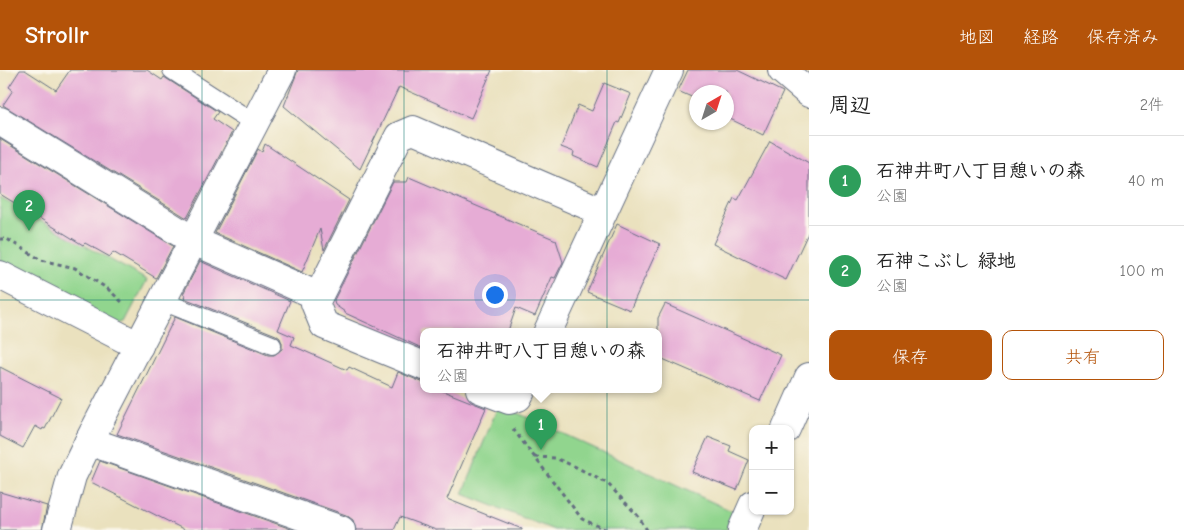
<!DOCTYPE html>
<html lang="ja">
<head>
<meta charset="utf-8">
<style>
	:root { --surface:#fff; --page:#f2f2f2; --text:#222; --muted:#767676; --line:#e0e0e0; --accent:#b45309 }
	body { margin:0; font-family:"Comic Neue","Klee One",sans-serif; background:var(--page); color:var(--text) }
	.controls { position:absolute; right:15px; bottom:15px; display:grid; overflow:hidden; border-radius:10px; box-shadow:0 1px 4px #0004 }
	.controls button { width:45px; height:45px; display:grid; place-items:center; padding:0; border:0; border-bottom:1px solid var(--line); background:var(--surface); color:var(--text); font:25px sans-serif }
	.compass { position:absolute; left:689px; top:15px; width:45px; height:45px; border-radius:50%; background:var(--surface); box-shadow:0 1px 4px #0004; rotate:39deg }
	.you { position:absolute; left:494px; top:224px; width:18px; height:18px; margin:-12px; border:4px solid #fff; border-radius:50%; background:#1a73e8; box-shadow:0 0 0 8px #1a73e833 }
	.badge { display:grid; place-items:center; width:32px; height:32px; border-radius:50%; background:var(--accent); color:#fff; font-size:16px; font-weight:700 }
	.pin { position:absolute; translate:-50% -41px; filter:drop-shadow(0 1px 2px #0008) }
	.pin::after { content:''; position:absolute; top:26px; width:18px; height:15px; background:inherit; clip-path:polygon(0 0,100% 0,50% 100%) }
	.popup { position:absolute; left:420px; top:258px; width:242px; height:65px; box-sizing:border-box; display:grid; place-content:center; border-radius:10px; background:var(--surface); filter:drop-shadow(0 1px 4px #0005); font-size:16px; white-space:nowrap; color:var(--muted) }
	.popup b { font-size:19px; color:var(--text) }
	.popup::after { content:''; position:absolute; left:50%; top:100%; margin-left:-10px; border:10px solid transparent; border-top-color:var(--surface) }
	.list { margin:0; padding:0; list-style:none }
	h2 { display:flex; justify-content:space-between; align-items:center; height:65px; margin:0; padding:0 20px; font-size:21px }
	h2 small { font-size:16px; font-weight:400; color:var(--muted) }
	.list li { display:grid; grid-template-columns:32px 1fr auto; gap:15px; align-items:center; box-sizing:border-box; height:90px; padding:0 20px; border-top:1px solid var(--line) }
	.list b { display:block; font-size:19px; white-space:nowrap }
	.list p { margin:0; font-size:16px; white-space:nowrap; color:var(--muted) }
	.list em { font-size:16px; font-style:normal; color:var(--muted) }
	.actions { display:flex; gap:10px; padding:15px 20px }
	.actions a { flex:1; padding:11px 0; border:1px solid var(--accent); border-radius:10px; text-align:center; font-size:18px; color:var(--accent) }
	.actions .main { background:var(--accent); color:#fff }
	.map { position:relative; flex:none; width:809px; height:460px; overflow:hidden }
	header { display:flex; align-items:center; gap:30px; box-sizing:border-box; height:70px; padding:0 25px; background:var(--accent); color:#fff }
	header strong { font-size:24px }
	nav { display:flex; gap:28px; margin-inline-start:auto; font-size:18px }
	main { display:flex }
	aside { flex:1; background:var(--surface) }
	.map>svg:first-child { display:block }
	.green { fill:#91d58e; stroke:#568276 }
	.building { fill:#e6acd5 }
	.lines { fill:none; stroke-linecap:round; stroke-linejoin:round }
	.lane-casing { stroke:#636d80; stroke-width:20 }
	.street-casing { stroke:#636d80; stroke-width:30 }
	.primary-casing { stroke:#636d80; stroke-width:30 }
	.path { stroke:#636d80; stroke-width:3; stroke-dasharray:4 4; stroke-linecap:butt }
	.lane { stroke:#fff; stroke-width:18 }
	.street { stroke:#fff; stroke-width:28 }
	.primary { stroke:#fff; stroke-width:28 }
	.grid { fill:none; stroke:#0f766e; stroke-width:1; stroke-opacity:0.55 }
</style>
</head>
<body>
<header>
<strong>Strollr</strong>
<nav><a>地図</a><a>経路</a><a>保存済み</a></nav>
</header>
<main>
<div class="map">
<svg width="809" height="460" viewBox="0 0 809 460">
	<rect width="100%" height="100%" fill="#fbf7ec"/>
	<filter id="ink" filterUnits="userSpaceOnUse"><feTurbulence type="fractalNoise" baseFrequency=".02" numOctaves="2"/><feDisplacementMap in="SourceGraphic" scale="10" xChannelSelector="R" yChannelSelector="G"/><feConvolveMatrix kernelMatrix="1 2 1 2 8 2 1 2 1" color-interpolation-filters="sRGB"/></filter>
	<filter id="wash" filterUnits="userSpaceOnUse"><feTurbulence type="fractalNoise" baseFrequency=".0096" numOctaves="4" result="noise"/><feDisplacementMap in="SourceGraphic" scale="20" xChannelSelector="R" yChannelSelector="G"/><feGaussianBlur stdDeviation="1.12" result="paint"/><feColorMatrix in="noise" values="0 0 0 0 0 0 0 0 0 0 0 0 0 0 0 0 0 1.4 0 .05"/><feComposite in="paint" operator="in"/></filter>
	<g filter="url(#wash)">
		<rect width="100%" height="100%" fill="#eae1be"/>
		<g class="green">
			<path d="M 0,128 L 147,210 L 125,252 L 118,254 L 0,194 Z"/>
			<path d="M 498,336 L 522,345 L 734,442 L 726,460 L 554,460 L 463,424 Z"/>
		</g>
		<g id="blocks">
			<g class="building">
				<path d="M 20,0 L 25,0 L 56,20 L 70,0 L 147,0 L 162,10 L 164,7 L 218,42 L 213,49 L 232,62 L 187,148 L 6,37 L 3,35 L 13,20 L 9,17 Z"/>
				<path d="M 298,0 L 492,0 L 471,48 L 399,17 L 360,99 L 284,36 Z"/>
				<path d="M 688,0 L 737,0 L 783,22 L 763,65 L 726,47 L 726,22 L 696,22 L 696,29 L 678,21 Z"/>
				<path d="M 604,13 L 631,24 L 619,53 L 617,52 L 598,97 L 573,86 L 574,82 L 561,77 L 578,35 L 592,41 Z"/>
				<path d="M 0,69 L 173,176 L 156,208 L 113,182 L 110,187 L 85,173 L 83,175 L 0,124 Z"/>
				<path d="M 770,71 L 809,93 L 809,161 L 786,210 L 713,174 L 734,128 L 738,130 Z"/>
				<path d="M 265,74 L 349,130 L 324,180 L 320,159 L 302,202 L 215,163 L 258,79 L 262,82 Z"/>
				<path d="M 409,107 L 556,170 L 563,192 L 555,208 L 552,207 L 535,246 L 516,238 L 508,261 L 424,261 L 424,279 L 345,243 L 345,242 L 335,235 L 334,230 L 393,112 L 407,112 Z"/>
				<path d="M 617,154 L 660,174 L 630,240 L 587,222 Z"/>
				<path d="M 200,191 L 290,231 L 278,260 L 294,267 L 291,275 L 347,300 L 349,297 L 392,317 L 398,302 L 424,313 L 424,319 L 438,319 L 486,338 L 447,429 L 522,459 L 522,460 L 436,460 L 400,447 L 394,460 L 356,460 L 353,450 L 346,445 L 117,364 L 175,247 L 268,285 L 274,285 L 282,279 L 282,273 L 280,268 L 276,265 L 184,228 L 185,225 L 183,224 Z"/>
				<path d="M 665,234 L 781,285 L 760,331 L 658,287 L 658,248 Z"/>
				<path d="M 0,297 L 61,328 L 45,359 L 43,358 L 42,360 L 35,356 L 23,378 L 0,366 Z"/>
				<path d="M 708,367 L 731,376 L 729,381 L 749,390 L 737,420 L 692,402 Z"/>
				<path d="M 100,391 L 294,460 L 185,460 L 91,412 Z"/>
				<path d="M 0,422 L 47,436 L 42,460 L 0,460 Z"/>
			</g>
		</g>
	</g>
	<g filter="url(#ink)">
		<use href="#blocks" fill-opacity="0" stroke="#636d80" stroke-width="1"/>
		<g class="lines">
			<defs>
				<g id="lane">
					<path d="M 172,0 L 254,53"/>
					<path d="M 162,231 L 272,275"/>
				</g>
				<g id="street">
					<path d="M 0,51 L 194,171 L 318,226"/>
					<path d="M 0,205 L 139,276"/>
					<path d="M 548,261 L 669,0"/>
					<path d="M 424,296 L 324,255 L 315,233 L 399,66 L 413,60 L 603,142"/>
					<path d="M 480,319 L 509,330 L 518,327 L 522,319"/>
					<path d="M 786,359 L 809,307"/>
					<path d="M 89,371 L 341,460"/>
					<path d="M 57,460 L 72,406 L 89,371 L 282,0"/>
					<path d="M 742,460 L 753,435"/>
				</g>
				<path id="primary" d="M 782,0 L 809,23"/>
			</defs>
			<use href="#lane" class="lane-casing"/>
			<use href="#street" class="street-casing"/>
			<use href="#primary" class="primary-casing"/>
			<g class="path">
				<path d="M 0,169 L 7,169 L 41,190 L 75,198 L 108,219 L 123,233"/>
				<path d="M 513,359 L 582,449 L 607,460"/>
				<path d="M 535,387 L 555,388 L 576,397 L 608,414 L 638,446 L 647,460"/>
			</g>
			<use href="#lane" class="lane"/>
			<use href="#street" class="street"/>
			<use href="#primary" class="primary"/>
		</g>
	</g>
	<path class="grid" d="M 202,0 L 202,460M 404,0 L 404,460M 607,0 L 607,460M 0,230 L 809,230"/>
</svg>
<div class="controls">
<button>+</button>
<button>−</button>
</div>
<svg class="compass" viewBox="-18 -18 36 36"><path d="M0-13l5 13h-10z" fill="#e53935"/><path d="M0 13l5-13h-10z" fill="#767676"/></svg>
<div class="you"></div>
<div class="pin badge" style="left:541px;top:380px;background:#2e9e5b">1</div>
<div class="popup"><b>石神井町八丁目憩いの森</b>公園</div>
<div class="pin badge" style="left:29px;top:161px;background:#2e9e5b">2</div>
</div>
<aside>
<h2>周辺<small>2件</small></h2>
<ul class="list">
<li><span class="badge" style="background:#2e9e5b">1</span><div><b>石神井町八丁目憩いの森</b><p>公園</p></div><em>40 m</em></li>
<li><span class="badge" style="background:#2e9e5b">2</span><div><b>石神こぶし 緑地</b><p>公園</p></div><em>100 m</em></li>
</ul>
<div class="actions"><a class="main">保存</a><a>共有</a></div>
</aside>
</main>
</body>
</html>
